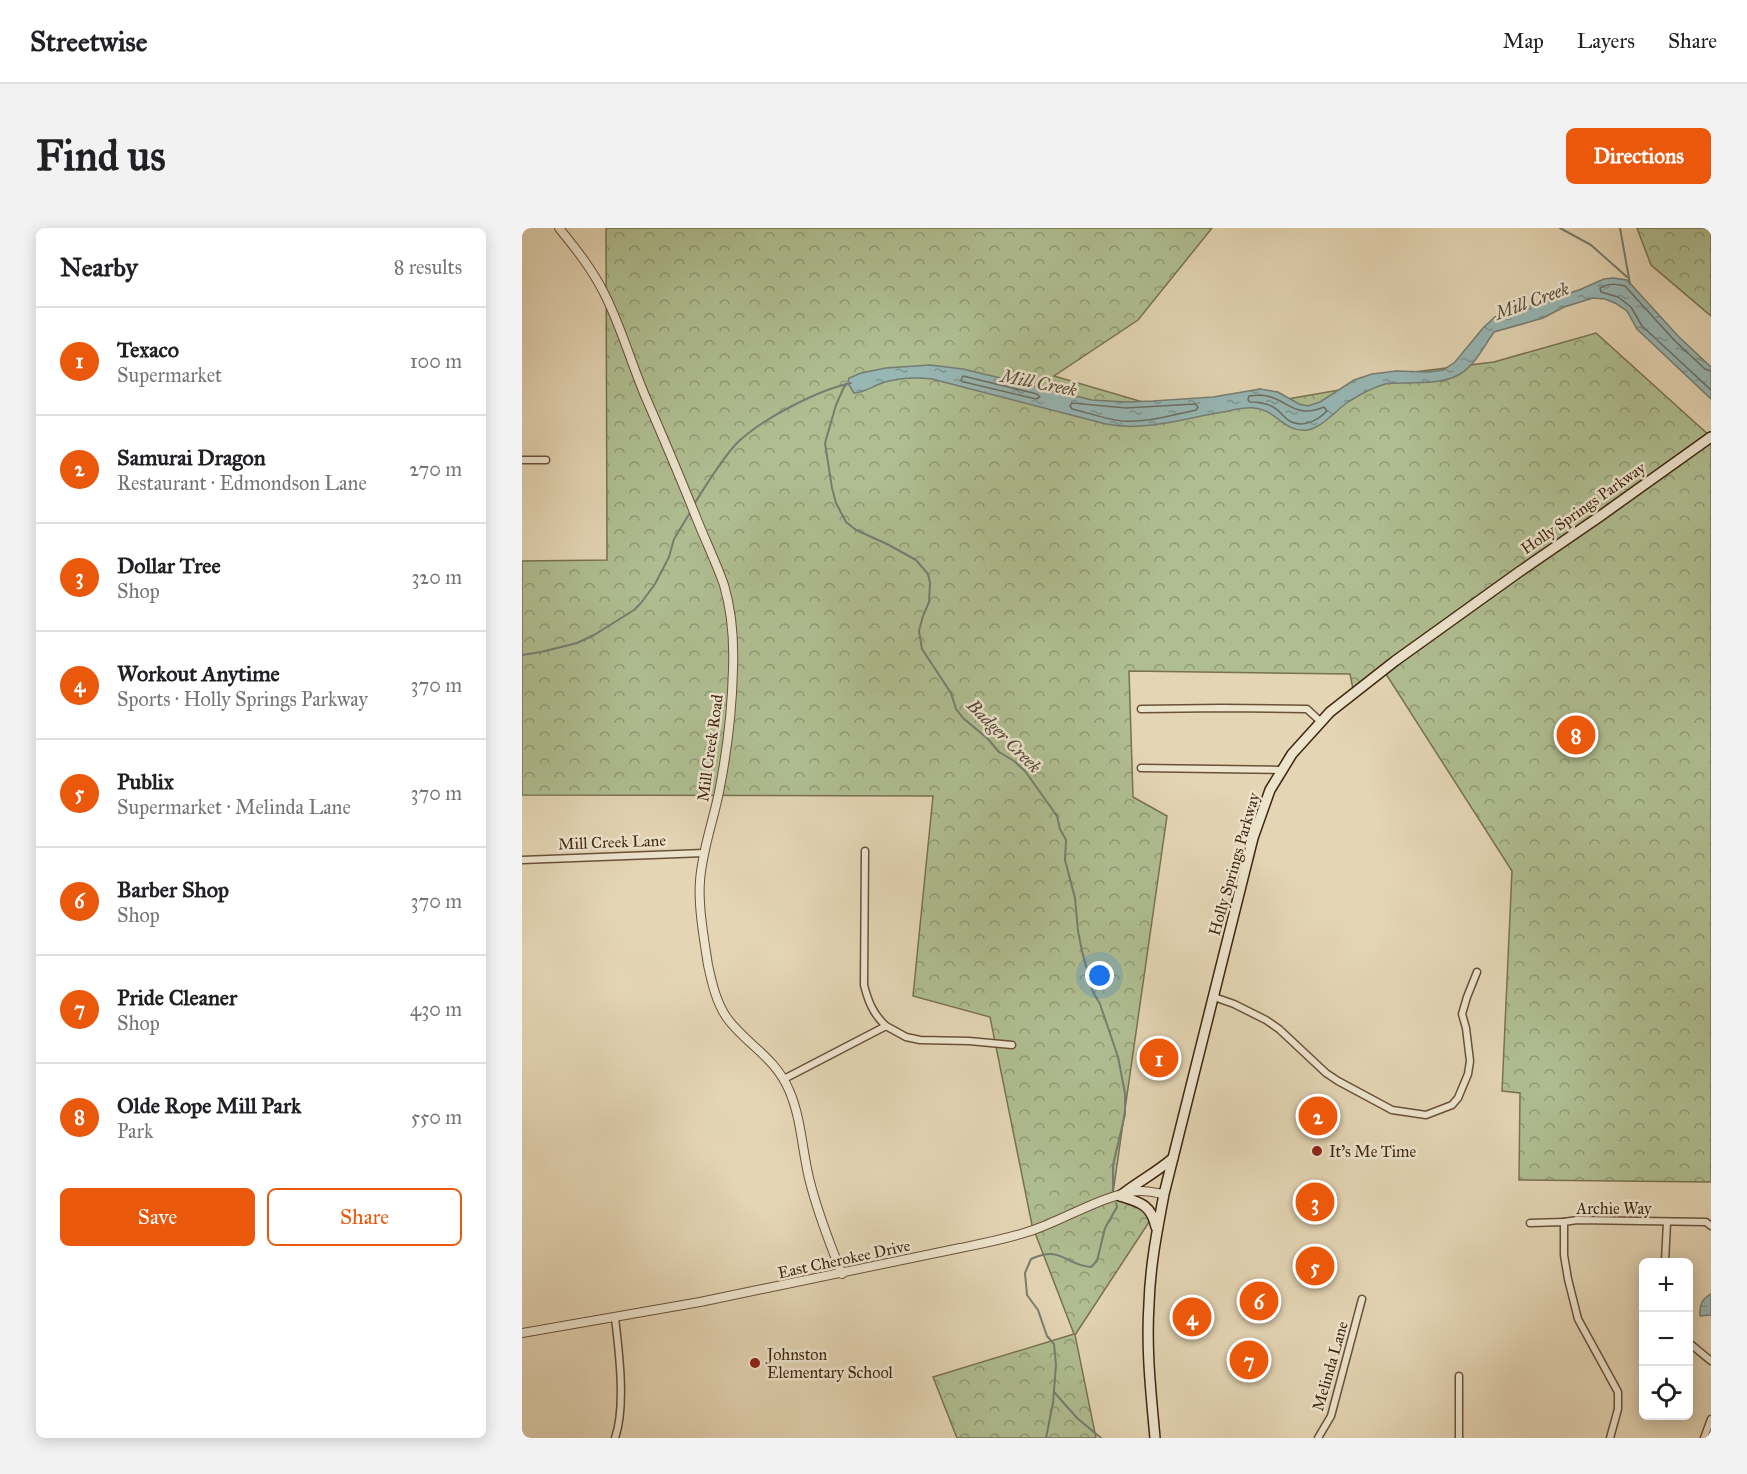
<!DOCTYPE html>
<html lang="en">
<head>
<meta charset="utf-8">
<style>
	:root { --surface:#fff; --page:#f2f2f2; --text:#202124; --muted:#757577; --line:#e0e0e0; --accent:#ea580c }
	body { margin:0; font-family:"IM FELL Great Primer",serif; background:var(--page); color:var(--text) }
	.controls { position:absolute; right:18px; bottom:18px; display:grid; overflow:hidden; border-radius:9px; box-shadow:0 3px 15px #0003 }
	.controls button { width:54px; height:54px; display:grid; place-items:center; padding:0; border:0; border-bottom:2px solid var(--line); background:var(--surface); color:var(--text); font:30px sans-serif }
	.you { position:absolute; left:578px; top:748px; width:21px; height:21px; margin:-15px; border:4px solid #fff; border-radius:50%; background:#1a73e8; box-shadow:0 0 0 9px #1a73e833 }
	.badge { display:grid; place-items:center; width:39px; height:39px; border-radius:50%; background:var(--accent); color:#fff; font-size:20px; font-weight:700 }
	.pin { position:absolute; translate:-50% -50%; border:3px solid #fff; box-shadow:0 2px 6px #0006 }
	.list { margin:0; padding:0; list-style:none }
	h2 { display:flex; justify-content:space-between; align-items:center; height:78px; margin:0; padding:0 24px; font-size:26px }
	h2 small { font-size:20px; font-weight:400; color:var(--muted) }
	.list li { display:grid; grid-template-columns:39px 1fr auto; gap:18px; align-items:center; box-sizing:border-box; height:108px; padding:0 24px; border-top:2px solid var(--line) }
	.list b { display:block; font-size:22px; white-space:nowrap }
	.list p { margin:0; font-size:20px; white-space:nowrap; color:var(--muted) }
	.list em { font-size:20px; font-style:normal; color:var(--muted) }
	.actions { display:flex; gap:12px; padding:18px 24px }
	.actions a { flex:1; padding:14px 0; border:2px solid var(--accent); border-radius:9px; text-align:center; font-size:21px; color:var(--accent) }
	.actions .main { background:var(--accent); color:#fff }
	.icon { flex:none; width:33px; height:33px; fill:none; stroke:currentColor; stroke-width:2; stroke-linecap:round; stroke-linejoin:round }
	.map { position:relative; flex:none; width:1189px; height:1210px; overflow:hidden; border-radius:9px }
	header { display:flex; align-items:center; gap:36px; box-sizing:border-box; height:84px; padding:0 30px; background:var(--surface); border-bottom:2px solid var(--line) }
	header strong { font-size:28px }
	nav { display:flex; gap:33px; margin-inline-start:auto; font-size:21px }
	.intro { display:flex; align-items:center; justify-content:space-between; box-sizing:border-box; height:144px; padding:0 36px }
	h1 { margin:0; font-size:42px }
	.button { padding:15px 27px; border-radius:9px; background:var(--accent); color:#fff; font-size:21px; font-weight:700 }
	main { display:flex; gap:36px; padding:0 36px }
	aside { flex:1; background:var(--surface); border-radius:9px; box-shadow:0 3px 15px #0003 }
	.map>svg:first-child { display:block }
	.forest { fill:url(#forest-crowns); stroke:#787250; stroke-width:1.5 }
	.water { fill:url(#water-ripples); stroke:#757d72; stroke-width:1.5 }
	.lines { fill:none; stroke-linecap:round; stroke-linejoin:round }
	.shore { stroke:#6c6e62; stroke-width:1.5 }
	.stream { stroke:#757d72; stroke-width:2 }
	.minor-casing { stroke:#6a5138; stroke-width:9 }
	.tertiary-casing { stroke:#6a5138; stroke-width:10 }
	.secondary-casing { stroke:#41250e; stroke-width:12 }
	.minor { stroke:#ede4ce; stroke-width:6 }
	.tertiary { stroke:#ede4ce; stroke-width:8 }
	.secondary { stroke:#ede4ce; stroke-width:9 }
	.poi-dot { fill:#8f2418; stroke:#ede4ce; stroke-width:2 }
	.labels { text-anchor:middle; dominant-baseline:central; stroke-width:5; stroke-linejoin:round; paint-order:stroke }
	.street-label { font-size:16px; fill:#41250e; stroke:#ede4ce }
	.poi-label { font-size:16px; fill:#41250e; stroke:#ede4ce; text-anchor:start }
	.water-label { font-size:18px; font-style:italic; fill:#564a38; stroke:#ede4ce }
</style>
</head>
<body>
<header>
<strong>Streetwise</strong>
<nav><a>Map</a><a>Layers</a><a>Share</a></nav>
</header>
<div class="intro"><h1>Find us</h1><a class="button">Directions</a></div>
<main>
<aside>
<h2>Nearby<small>8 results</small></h2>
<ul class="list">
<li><span class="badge">1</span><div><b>Texaco</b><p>Supermarket</p></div><em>100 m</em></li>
<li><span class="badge">2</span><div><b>Samurai Dragon</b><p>Restaurant · Edmondson Lane</p></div><em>270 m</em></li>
<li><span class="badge">3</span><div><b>Dollar Tree</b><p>Shop</p></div><em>320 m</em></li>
<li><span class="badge">4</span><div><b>Workout Anytime</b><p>Sports · Holly Springs Parkway</p></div><em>370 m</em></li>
<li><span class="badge">5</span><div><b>Publix</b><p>Supermarket · Melinda Lane</p></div><em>370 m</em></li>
<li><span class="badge">6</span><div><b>Barber Shop</b><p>Shop</p></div><em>370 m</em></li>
<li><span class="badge">7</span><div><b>Pride Cleaner</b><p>Shop</p></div><em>430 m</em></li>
<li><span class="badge">8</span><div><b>Olde Rope Mill Park</b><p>Park</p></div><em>550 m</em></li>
</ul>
<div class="actions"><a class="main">Save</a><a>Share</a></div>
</aside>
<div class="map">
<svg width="1189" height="1210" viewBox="0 0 1189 1210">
	<defs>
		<pattern id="forest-crowns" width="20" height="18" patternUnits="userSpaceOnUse" patternTransform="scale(1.5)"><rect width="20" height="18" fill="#afbe91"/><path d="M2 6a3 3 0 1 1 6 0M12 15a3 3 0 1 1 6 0" fill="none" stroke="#909a75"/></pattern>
		<pattern id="water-ripples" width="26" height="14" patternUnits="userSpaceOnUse" patternTransform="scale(1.5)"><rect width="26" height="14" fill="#97b7b5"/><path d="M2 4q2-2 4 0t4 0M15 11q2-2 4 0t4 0" fill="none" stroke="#7d9592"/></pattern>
	</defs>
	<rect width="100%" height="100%" fill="#e4d5b4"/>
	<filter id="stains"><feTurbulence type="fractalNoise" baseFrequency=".00333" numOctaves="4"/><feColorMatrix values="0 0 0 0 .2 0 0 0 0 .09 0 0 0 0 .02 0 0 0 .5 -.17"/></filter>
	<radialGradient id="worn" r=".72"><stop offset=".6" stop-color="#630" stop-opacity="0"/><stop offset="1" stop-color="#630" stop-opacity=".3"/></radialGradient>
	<g class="forest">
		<path d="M 84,0 L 690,0 L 616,92 L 532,148 L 665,187 L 738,161 L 754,173 L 823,161 L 836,151 L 972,134 L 1074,105 L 1189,209 L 1189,954 L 997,952 L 998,865 L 980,863 L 990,643 L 864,446 L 853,446 L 831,461 L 828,446 L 607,443 L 611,569 L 645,588 L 591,965 L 631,988 L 553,1107 L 574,1210 L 435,1210 L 411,1149 L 552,1106 L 510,997 L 468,789 L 391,768 L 411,568 L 0,567 L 0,333 L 85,332 Z"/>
		<path d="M 1115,0 L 1189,0 L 1189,88 L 1129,37 Z"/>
	</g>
	<g class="water">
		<path d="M 1091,50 L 1105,52 L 1157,109 L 1189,139 L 1189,171 L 1115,101 L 1105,83 L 1093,75 L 1083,71 L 1071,70 L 1042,79 L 1021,90 L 972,104 C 962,118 954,136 938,146 C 921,156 900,154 881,155 C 875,155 868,155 863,156 C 850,160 837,167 826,174 C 813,183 801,199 785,202 C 762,205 754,181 732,180 C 722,179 711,182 701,184 C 663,190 622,204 584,196 L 410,151 C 394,149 376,150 360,155 C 351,158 342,165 332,165 L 326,155 L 327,150 L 339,145 L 364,140 L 408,137 L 441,141 L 570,172 L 604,174 L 631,173 L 691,169 L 738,161 L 756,164 L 777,176 L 786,178 L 798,174 L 832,152 L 850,146 L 874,143 L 907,144 L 921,142 L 933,134 L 961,100 L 973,89 L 1057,62 L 1082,51 Z"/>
		<path d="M 1189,1066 L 1189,1087 L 1178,1088 C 1177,1077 1180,1071 1189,1066 Z"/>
	</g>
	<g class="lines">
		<g class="shore">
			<path d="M 1189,143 L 1183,141 L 1153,113 L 1103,58 C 1094,56 1086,55 1078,60 L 1079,64 L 1096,69 L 1109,79 L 1120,98 L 1189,162"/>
			<path d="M 441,148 L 515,166 L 518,169 L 514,171 L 442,154 L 439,152 Z"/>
			<path d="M 738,167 C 766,169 770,192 802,179 L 805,183 C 795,193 780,201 766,192 C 761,188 757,182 751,179 C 744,175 736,174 728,174 L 726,172 L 727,168 Z"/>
			<path d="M 550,175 L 604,180 L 673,176 L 676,179 L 674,182 C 650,187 625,195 600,193 C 583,191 567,185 550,181 L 548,178 Z"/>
		</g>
		<g class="stream">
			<path d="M 1038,0 L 1069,17 L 1105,49"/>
			<path d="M 1098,0 L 1108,56"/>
			<path d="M 324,157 L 322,159 L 314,177 L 303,215 L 310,260 L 314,275 L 324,294 L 334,302 L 365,316 L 394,332 L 406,346 L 408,355 L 407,374 L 401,388 L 397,403 L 400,421 L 429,465 L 434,481 L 441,490 L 466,511 L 477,524 L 492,533 L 503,543 L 535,588 L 538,601 L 544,612 L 543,632 L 553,670 L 556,703 L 560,723 L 571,764 L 578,776 L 596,829 L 603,865 L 603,886 L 591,937 L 591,964"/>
			<path d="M 171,278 C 182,260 201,229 216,214 C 240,191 296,162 329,155"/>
			<path d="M 0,427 L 19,424 L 55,415 L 72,407 L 112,382 L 119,375 L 133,356 L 147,329 L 152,311 L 169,283"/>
			<path d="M 532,1164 L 555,1190 L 579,1210"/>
			<path d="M 524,1210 L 531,1175 L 534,1137 L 532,1116 L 525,1108 L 516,1082 L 505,1067 L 503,1045 L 509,1031 C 541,1017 541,1037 569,1039 L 575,1033 L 583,1000 L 595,979 L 594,975"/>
		</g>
		<defs>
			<g id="minor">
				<path d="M 0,232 L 24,232"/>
				<path d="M 619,481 L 700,480 L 785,481 L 798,493"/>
				<path d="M 619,540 L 759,542"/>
				<path d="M 343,623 L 342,757 C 346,773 351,786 364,798"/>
				<path d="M 0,632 L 182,625"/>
				<path d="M 692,769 L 712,776 L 744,792 L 757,801 L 804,845 L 816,853 L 870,882 L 904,887 L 930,877 L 936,870 L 946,846 L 948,833 L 944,800 L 940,786 L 945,769 L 955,744"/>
				<path d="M 262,851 L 364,798 L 384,809 L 398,812 L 447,813 L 490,817"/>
				<path d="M 1008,995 L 1042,994"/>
				<path d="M 1143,1034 L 1145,994"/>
				<path d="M 1166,1114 L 1189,1133"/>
				<path d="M 93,1210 C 104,1179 97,1123 93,1090"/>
				<path d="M 796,1210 L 809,1188 L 840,1071"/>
				<path d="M 937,1210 L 937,1148"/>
				<path d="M 1088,1210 L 1096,1181 L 1096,1164 L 1056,1091 L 1046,1051 L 1042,1027 L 1042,994 L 1055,992 L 1184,994 L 1189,998"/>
				<path d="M 1182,1210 L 1189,1191"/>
			</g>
			<g id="tertiary">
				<path d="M 37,0 C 54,21 70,41 82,65 C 99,98 109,135 124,170 C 141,209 158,249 174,289 C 183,312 194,334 202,357 C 210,384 212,414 211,441 C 210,482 205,524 197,564 C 191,594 180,623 178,653 C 176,678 182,711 186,737 C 190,755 194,774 205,790 C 225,817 253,829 267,862 C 279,889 280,921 287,950 C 295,983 307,1014 320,1046"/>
				<path d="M 0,1105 L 178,1074 L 438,1020 C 463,1015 490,1010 514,1001 C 542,991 591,963 619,963 C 627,963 635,965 642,966"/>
			</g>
			<g id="secondary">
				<path d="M 598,968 C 615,954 634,945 651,930"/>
				<path d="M 598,968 C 617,974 629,976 634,999"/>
				<path d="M 633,1210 C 629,1165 624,1121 627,1076 C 628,1039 635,1003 642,966 L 731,610 L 748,562 L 770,526 L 808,484 L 873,433 L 997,344 L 1077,289 L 1189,209"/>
			</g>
		</defs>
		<use href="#minor" class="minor-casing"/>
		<use href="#tertiary" class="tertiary-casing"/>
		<use href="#secondary" class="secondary-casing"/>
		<use href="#minor" class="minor"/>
		<use href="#tertiary" class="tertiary"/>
		<use href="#secondary" class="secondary"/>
	</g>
	<g class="poi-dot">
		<circle cx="795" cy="923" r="6"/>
		<circle cx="233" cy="1135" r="6"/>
	</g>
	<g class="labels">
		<g class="street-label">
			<text transform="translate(1061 280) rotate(-35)">Holly Springs Parkway</text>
			<text transform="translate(188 520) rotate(-82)">Mill Creek Road</text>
			<text transform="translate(90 614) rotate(-2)">Mill Creek Lane</text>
			<text transform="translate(712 636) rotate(-74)">Holly Springs Parkway</text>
			<text x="1092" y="980">Archie Way</text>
			<text transform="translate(322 1031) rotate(-12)">East Cherokee Drive</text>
			<text transform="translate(808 1138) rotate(-74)">Melinda Lane</text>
		</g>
		<g class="poi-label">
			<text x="807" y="923">It's Me Time</text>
			<text x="245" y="1126">Johnston<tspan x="245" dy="18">Elementary School</tspan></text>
		</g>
		<g class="water-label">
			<text transform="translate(1010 73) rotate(-20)">Mill Creek</text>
			<text transform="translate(517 155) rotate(11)">Mill Creek</text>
			<text transform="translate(482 508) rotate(45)">Badger Creek</text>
		</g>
	</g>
	<rect width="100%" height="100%" filter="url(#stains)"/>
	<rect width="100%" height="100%" fill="url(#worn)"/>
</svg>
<div class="controls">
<button>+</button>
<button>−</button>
<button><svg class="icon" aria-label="locate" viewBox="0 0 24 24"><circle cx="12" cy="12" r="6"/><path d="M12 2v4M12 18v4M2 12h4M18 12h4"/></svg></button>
</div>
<div class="you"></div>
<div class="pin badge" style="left:637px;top:830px">1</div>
<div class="pin badge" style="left:796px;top:888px">2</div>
<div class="pin badge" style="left:793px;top:974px">3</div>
<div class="pin badge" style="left:670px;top:1089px">4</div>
<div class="pin badge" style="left:793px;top:1038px">5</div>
<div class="pin badge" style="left:737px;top:1073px">6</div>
<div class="pin badge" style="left:727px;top:1132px">7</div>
<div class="pin badge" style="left:1054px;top:507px">8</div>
</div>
</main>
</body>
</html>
